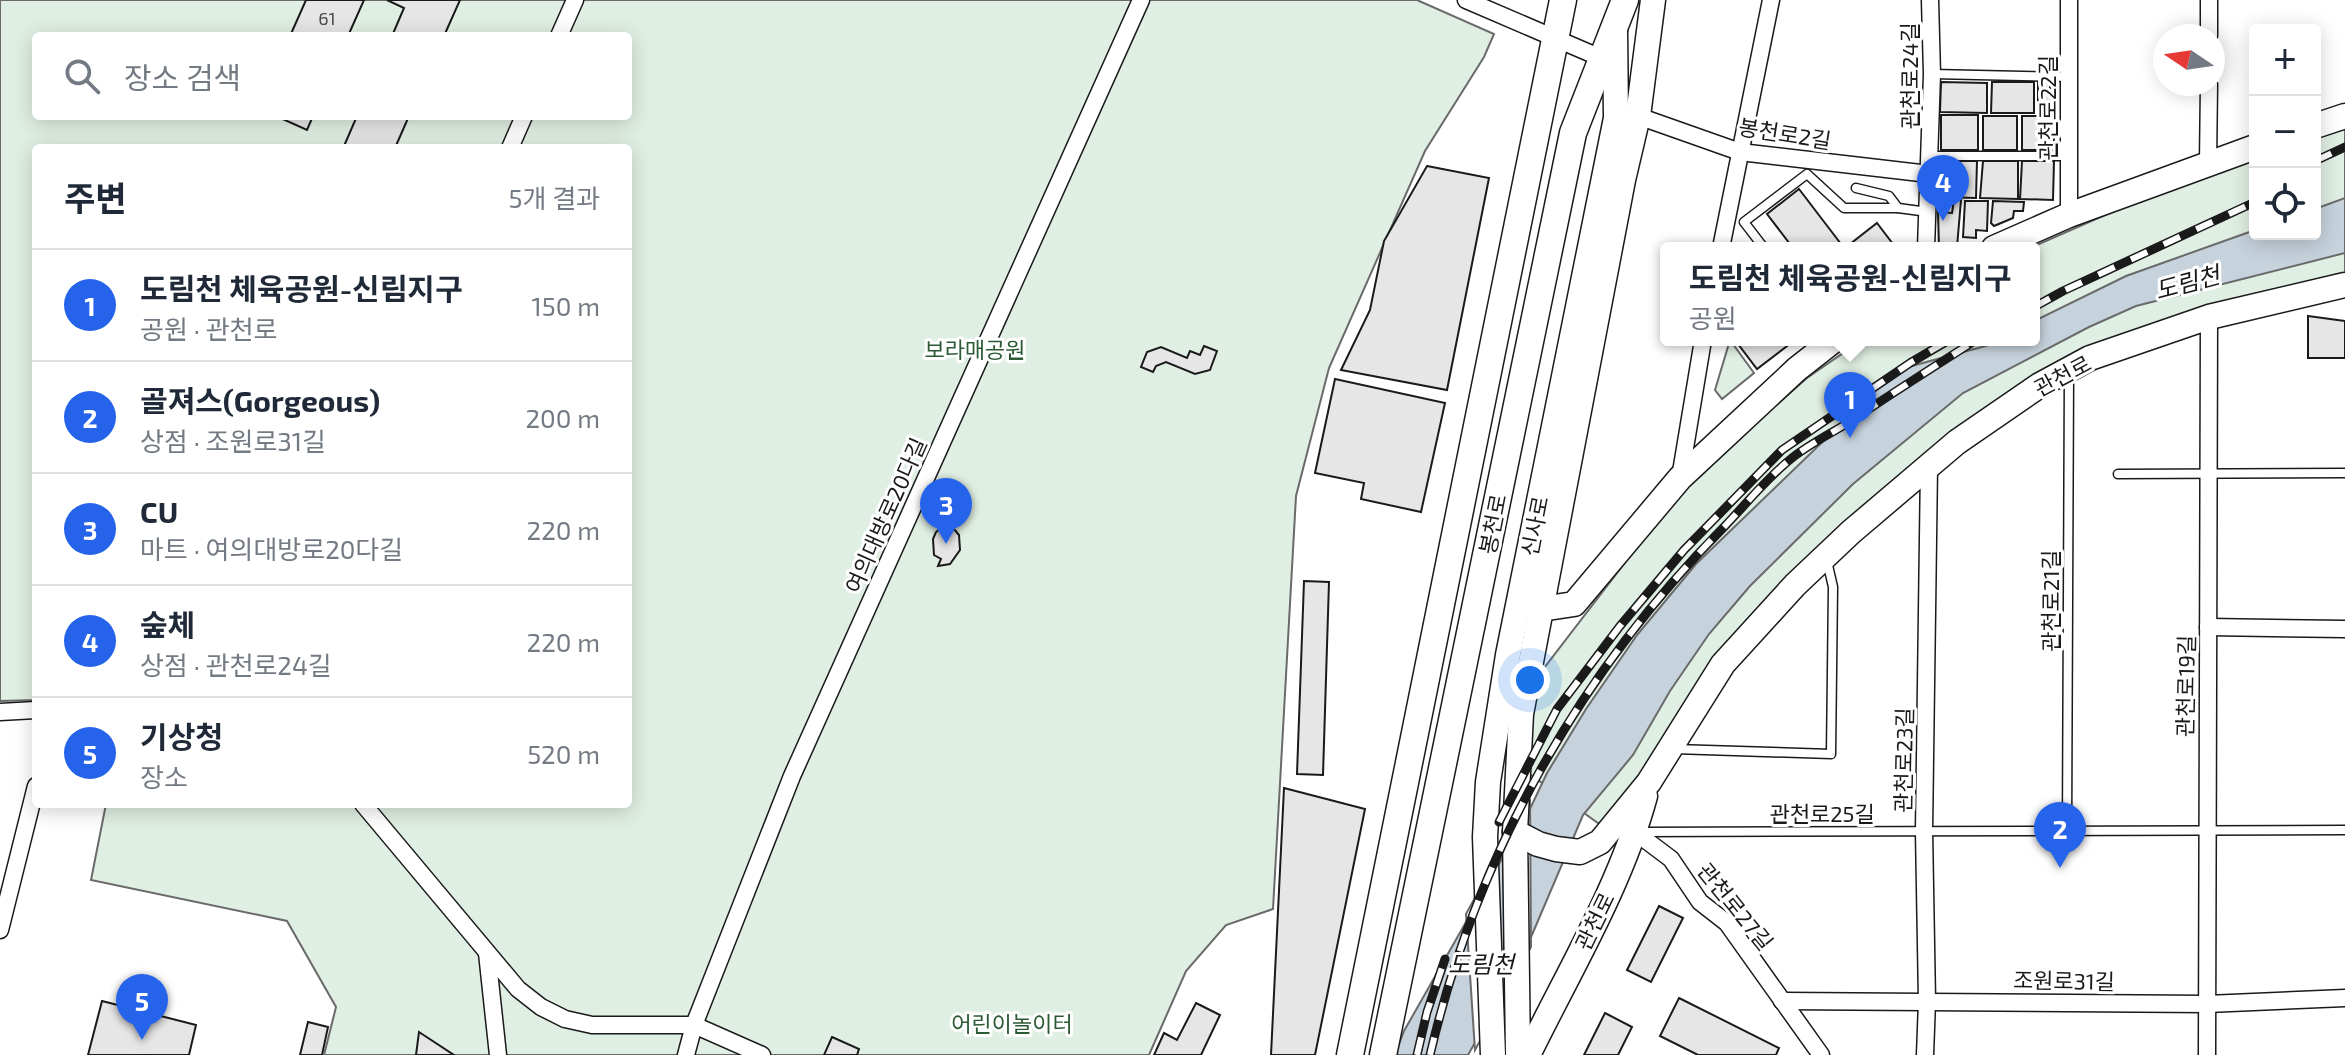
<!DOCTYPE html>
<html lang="ko">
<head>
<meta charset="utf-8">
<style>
	:root { --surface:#fff; --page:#f2f2f3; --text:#1f2937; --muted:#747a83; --line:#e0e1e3; --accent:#2563eb }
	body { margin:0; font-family:"Exo 2","Noto Sans KR",sans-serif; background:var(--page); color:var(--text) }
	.controls { position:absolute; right:24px; top:24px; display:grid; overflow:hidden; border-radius:8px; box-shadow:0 4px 20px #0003 }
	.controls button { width:72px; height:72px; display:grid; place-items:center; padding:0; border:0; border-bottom:2px solid var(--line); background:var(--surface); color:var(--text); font:40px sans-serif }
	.compass { position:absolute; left:2153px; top:24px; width:72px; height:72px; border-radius:50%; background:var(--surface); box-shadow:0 4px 20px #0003; rotate:283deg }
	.you { position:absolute; left:1530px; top:680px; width:28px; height:28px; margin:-20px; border:6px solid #fff; border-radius:50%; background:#1a73e8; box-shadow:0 0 0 12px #1a73e833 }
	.badge { display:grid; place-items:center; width:52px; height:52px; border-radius:50%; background:var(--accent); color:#fff; font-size:26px; font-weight:700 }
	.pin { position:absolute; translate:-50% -66px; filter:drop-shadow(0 2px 4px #0008) }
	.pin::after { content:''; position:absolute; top:42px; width:28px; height:24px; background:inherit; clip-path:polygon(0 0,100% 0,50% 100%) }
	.popup { position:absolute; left:1660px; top:242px; width:380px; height:104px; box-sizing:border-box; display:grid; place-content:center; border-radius:8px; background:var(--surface); filter:drop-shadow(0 2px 6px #0005); font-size:26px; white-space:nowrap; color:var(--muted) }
	.popup b { font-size:30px; color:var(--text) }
	.popup::after { content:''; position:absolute; left:50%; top:100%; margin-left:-16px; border:16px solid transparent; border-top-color:var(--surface) }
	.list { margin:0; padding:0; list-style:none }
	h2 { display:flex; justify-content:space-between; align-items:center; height:104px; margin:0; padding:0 32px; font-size:34px }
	h2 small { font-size:26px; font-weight:400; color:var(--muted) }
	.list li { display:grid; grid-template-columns:52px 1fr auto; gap:24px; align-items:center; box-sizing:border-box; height:112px; padding:0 32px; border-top:2px solid var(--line) }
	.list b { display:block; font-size:30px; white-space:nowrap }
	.list p { margin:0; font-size:26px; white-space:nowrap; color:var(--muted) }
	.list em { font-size:26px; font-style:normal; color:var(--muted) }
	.icon { flex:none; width:44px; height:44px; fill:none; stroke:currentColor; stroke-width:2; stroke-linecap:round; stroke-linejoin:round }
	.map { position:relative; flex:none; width:2345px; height:1055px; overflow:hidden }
	.search { position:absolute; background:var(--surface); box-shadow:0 4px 20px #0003; left:32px; top:32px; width:600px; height:88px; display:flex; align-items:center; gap:20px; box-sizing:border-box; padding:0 28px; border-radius:8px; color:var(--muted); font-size:30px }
	.panel { position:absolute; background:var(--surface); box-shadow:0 4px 20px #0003; left:32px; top:144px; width:600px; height:664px; border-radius:8px }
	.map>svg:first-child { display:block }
	.green { fill:#e0efe3; stroke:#6a6a6a; stroke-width:2; fill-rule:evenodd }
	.water { fill:#c6d2dc; stroke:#6a6a6a; stroke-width:2 }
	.pier { fill:#fff; stroke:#6a6a6a; stroke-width:2 }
	.building { fill:#e6e6e6; stroke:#1a1a1a; stroke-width:2 }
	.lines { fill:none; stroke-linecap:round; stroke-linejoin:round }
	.lane-casing { stroke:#1a1a1a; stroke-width:11 }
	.street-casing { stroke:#1a1a1a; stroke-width:19 }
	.secondary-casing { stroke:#1a1a1a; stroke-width:27 }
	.primary-casing { stroke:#1a1a1a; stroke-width:29 }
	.lane { stroke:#fff; stroke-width:8 }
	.street { stroke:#fff; stroke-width:16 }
	.secondary { stroke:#fff; stroke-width:24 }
	.primary { stroke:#fff; stroke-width:26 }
	.rail-casing { stroke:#1a1a1a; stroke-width:9 }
	.rail { stroke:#fff; stroke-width:6; stroke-dasharray:18; stroke-linecap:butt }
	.labels { text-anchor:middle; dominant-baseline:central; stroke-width:6; stroke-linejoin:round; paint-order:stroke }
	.number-label { font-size:18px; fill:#4d4d4d }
	.street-label { font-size:22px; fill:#1a1a1a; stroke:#fff }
	.park-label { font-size:22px; fill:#2b5a34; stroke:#fff }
	.water-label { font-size:24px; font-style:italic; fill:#1a1a1a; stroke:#fff }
</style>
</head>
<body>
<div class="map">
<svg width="2345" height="1055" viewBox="0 0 2345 1055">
	<rect width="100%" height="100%" fill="#fff"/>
	<g class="green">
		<path d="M 0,0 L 1417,0 L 1494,34 L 1484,57 L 1425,151 L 1329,368 L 1296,496 L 1273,909 L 1226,925 L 1186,971 L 1149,1055 L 324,1055 L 336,1007 L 287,921 L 91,880 L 106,804 L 628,804 L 628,148 L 36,148 L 36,700 L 0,701 ZM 36,36 L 628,36 L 628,116 L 36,116 Z"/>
		<path d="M 2345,124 L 2345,279 L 2024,388 L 1721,657 L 1623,841 L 1499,752 L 1512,703 L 1544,668 L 1683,487 L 1807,378 L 1862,340 L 2034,340 L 2034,248 L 2030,248 L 2203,172 L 2255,154 L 2255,234 L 2315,234 L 2315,134 Z"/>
		<path d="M 1730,340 L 1754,373 L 1722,399 L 1715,390 Z"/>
	</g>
	<path class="water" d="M 2345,198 L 2345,253 L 2136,306 L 2089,327 L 1963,393 L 1853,484 L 1750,586 L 1709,634 L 1670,691 L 1633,755 L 1583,815 L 1520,963 L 1468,1055 L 1395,1055 L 1404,1031 L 1528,813 L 1547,773 L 1586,709 L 1637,635 L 1696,564 L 1897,370 L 1989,345 L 1998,340 L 2034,340 L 2034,321 L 2126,276 L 2255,230 L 2255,234 L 2315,234 L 2315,209 Z"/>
	<path class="pier" d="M 1530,799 L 1531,947 L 1475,1050 L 1466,914 L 1491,869 L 1498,973 L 1505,973 L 1503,849 Z"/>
	<g class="building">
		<path d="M 306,0 L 364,0 L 348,36 L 290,36 Z"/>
		<path d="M 387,0 L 460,0 L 444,36 L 392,36 L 404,8 Z"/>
		<path d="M 1941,82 L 1987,83 L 1987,113 L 1940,112 Z"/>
		<path d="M 1992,82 L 2034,82 L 2034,113 L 1991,113 Z"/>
		<path d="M 2038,82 L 2050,82 L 2050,89 L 2055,90 L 2054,112 L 2038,112 Z"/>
		<rect x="1941" y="115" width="37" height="35"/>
		<path d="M 276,116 L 313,116 L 307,130 Z"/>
		<path d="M 357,116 L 409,116 L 395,148 L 349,148 L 344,146 Z"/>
		<rect x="1983" y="116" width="34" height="34"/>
		<rect x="2022" y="116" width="32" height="34"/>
		<path d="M 1941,161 L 1977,161 L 1976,198 L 1940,197 Z"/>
		<path d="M 1983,161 L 2018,161 L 2018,199 L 1980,198 Z"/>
		<path d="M 2022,161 L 2054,161 L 2053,200 L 2020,199 Z"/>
		<path d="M 1427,166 L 1489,178 L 1447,390 L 1341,370 L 1370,310 L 1384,241 Z"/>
		<path d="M 1799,189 L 1841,244 L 1836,248 L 1793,248 L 1767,214 Z"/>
		<path d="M 1954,200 L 1961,200 L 1957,247 L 1939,248 L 1938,212 L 1952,213 Z"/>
		<path d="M 1965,201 L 1988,201 L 1987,231 L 1976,230 L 1976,238 L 1963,237 Z"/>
		<path d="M 1993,201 L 2024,202 L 2023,211 L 2014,211 L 2013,218 L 1994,226 L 1991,223 Z"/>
		<path d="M 1877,223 L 1896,248 L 1845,248 Z"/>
		<path d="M 2308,316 L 2345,321 L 2345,358 L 2308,358 Z"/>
		<path d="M 1735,340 L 1795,340 L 1757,369 Z"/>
		<path d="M 1204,346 L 1217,351 L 1210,370 L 1195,374 L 1166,362 L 1156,366 L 1153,372 L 1141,367 L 1147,352 L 1161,347 L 1187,358 L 1190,351 L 1200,355 Z"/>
		<path d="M 1335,379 L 1445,403 L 1421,512 L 1361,499 L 1364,483 L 1315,473 Z"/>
		<path d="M 946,524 L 956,524 L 953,528 L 959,535 L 960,550 L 950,564 L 938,566 L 941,559 L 934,555 L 933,539 L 936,532 Z"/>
		<path d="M 1304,581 L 1329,582 L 1323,775 L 1297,774 Z"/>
		<path d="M 1284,788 L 1365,809 L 1315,1055 L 1271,1055 Z"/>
		<path d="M 1659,906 L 1683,918 L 1651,982 L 1627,970 Z"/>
		<path d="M 1679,998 L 1779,1048 L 1776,1055 L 1698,1055 L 1660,1036 Z"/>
		<path d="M 102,1001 L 196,1025 L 189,1055 L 88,1055 Z"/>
		<path d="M 1196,1003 L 1220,1015 L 1201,1055 L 1154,1055 L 1164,1033 L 1177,1040 Z"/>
		<path d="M 1605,1013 L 1632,1027 L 1618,1055 L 1584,1055 Z"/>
		<path d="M 308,1022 L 328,1027 L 322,1055 L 300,1055 Z"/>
		<path d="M 419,1032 L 454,1055 L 416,1055 Z"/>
		<path d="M 832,1037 L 859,1049 L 857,1055 L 824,1055 Z"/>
	</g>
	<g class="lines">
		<defs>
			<g id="lane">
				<path d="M 1932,74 L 2069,77"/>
				<path d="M 1930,156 L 2069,156"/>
				<path d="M 1856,188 L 1889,196 L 1898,208"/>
				<path d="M 1764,248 L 1744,222 L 1807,174 L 1844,208 L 1898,208 L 1928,212"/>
				<path d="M 2118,474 L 2345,473"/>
				<path d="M 1674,749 L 1831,754 L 1833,587 L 1827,561"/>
				<path d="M 2067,831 L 2069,372"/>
				<path d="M 1640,832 L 2345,830"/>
			</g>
			<g id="street">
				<path d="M 1466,0 L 1608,61"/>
				<path d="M 2069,0 L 2069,215"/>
				<path d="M 559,36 L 575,0"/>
				<path d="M 2209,36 L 2209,0"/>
				<path d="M 1638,116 L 1740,152 L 1929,174"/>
				<path d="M 510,148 L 524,116"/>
				<path d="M 2208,163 L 2209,84"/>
				<path d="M 1721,248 L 1771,0"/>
				<path d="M 1926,248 L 1932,74 L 1930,0"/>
				<path d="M 1680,478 L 1703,340"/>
				<path d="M 2208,627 L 2345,629"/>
				<path d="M 0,712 L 36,710"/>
				<path d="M 363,804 L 518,989 L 541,1007 L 565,1019 L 592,1025 L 694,1025 L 762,1055"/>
				<path d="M 1635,832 L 1671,859 L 1700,902 L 1727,923 L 1821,1055"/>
				<path d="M 0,930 L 36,786"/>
				<path d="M 487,953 L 498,1055"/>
				<path d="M 1782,1001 L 2207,1004 L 2345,998"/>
				<path d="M 686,1055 L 694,1025 L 792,776 L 1141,0"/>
				<path d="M 1925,1055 L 1927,1001 L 1924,831 L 1929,466"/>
				<path d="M 2207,1055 L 2209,317"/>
			</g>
			<g id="secondary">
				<path d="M 2315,126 L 2345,116"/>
				<path d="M 1994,248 L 2069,215 L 2255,147"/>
				<path d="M 1541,609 L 1574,604 L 1680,478 L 1797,369 L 1834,340"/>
				<path d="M 1515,832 L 1538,844 L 1556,849 L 1580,852 L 1600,842 L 1649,782 L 1723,664 L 1795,585 L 1851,532 L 1957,442 L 2040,385 L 2090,358 L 2209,317 L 2345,285"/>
				<path d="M 1493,1055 L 1485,837 L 1488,782 L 1508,655 L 1616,118 L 1615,30"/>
				<path d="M 1518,1055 L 1515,832 L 1521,714 L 1623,180 L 1638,116 L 1653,0"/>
				<path d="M 1528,1055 C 1569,971 1621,885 1645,796"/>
			</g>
			<g id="primary">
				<path d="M 1350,1055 L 1563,0"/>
				<path d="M 1383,1055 L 1573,133 L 1625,0"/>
			</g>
		</defs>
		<use href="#lane" class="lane-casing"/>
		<use href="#street" class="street-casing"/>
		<use href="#secondary" class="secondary-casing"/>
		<use href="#primary" class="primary-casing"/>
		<use href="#lane" class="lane"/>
		<use href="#street" class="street"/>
		<use href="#secondary" class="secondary"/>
		<use href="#primary" class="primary"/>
		<defs>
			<g id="rail">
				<path d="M 2315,161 L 2345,147"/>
				<path d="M 2034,307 L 2063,291 L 2255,202"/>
				<path d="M 1499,822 L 1557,709 L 1620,626 L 1684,550 L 1782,450 L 1910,363 L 1949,340"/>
				<path d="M 1417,1055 L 1427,1012 L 1445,959"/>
				<path d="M 1430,1055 C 1477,854 1579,673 1724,527 C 1746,504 1768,477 1792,458 C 1811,443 1834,432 1854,419 C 1894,392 1935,366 1976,340"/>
			</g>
		</defs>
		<use href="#rail" class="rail-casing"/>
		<use href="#rail" class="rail"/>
	</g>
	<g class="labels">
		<g class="number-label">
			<text x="327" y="18">61</text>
		</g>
		<g class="street-label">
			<text transform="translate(1909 76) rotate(-90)">관천로24길</text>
			<text transform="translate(2047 108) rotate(-90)">관천로22길</text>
			<text transform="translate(1785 133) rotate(9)">봉천로2길</text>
			<text transform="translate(2062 375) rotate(-28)">관천로</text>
			<text transform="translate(885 515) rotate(-66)">여의대방로20다길</text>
			<text transform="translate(1492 524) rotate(-79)">봉천로</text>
			<text transform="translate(1534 526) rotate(-79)">신사로</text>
			<text transform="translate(2050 601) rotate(-90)">관천로21길</text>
			<text transform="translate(2185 686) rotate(-89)">관천로19길</text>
			<text transform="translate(1903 760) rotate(-89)">관천로23길</text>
			<text x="1822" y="813">관천로25길</text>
			<text transform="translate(1736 906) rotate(51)">관천로27길</text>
			<text transform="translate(1594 921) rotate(-64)">관천로</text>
			<text transform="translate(2064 980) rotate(1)">조원로31길</text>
		</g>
		<g class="park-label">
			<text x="975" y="349">보라매공원</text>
			<text x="1012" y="1023">어린이놀이터</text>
		</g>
		<g class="water-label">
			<text transform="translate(2187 282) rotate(-15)">도림천</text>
			<text x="1481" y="963">도림천</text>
		</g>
	</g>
</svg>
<div class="controls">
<button>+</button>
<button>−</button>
<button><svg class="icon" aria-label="locate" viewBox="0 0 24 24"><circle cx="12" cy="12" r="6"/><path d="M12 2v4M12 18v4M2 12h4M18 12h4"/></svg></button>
</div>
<svg class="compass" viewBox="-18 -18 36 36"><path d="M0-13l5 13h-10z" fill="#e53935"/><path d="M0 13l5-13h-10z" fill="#747a83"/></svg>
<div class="you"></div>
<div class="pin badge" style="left:1850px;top:438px">1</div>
<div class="popup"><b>도림천 체육공원-신림지구</b>공원</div>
<div class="pin badge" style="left:2060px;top:868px">2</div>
<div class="pin badge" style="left:946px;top:544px">3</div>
<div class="pin badge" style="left:1943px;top:221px">4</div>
<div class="pin badge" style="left:142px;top:1040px">5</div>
<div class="search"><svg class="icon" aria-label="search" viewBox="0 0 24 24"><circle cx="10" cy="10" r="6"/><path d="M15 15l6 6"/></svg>장소 검색</div>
<section class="panel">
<h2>주변<small>5개 결과</small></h2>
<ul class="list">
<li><span class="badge">1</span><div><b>도림천 체육공원-신림지구</b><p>공원 · 관천로</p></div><em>150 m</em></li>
<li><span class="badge">2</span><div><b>골져스(Gorgeous)</b><p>상점 · 조원로31길</p></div><em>200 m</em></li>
<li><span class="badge">3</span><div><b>CU</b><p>마트 · 여의대방로20다길</p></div><em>220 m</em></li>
<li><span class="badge">4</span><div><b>숲체</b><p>상점 · 관천로24길</p></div><em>220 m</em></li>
<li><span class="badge">5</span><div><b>기상청</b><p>장소</p></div><em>520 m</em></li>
</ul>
</section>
</div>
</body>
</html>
